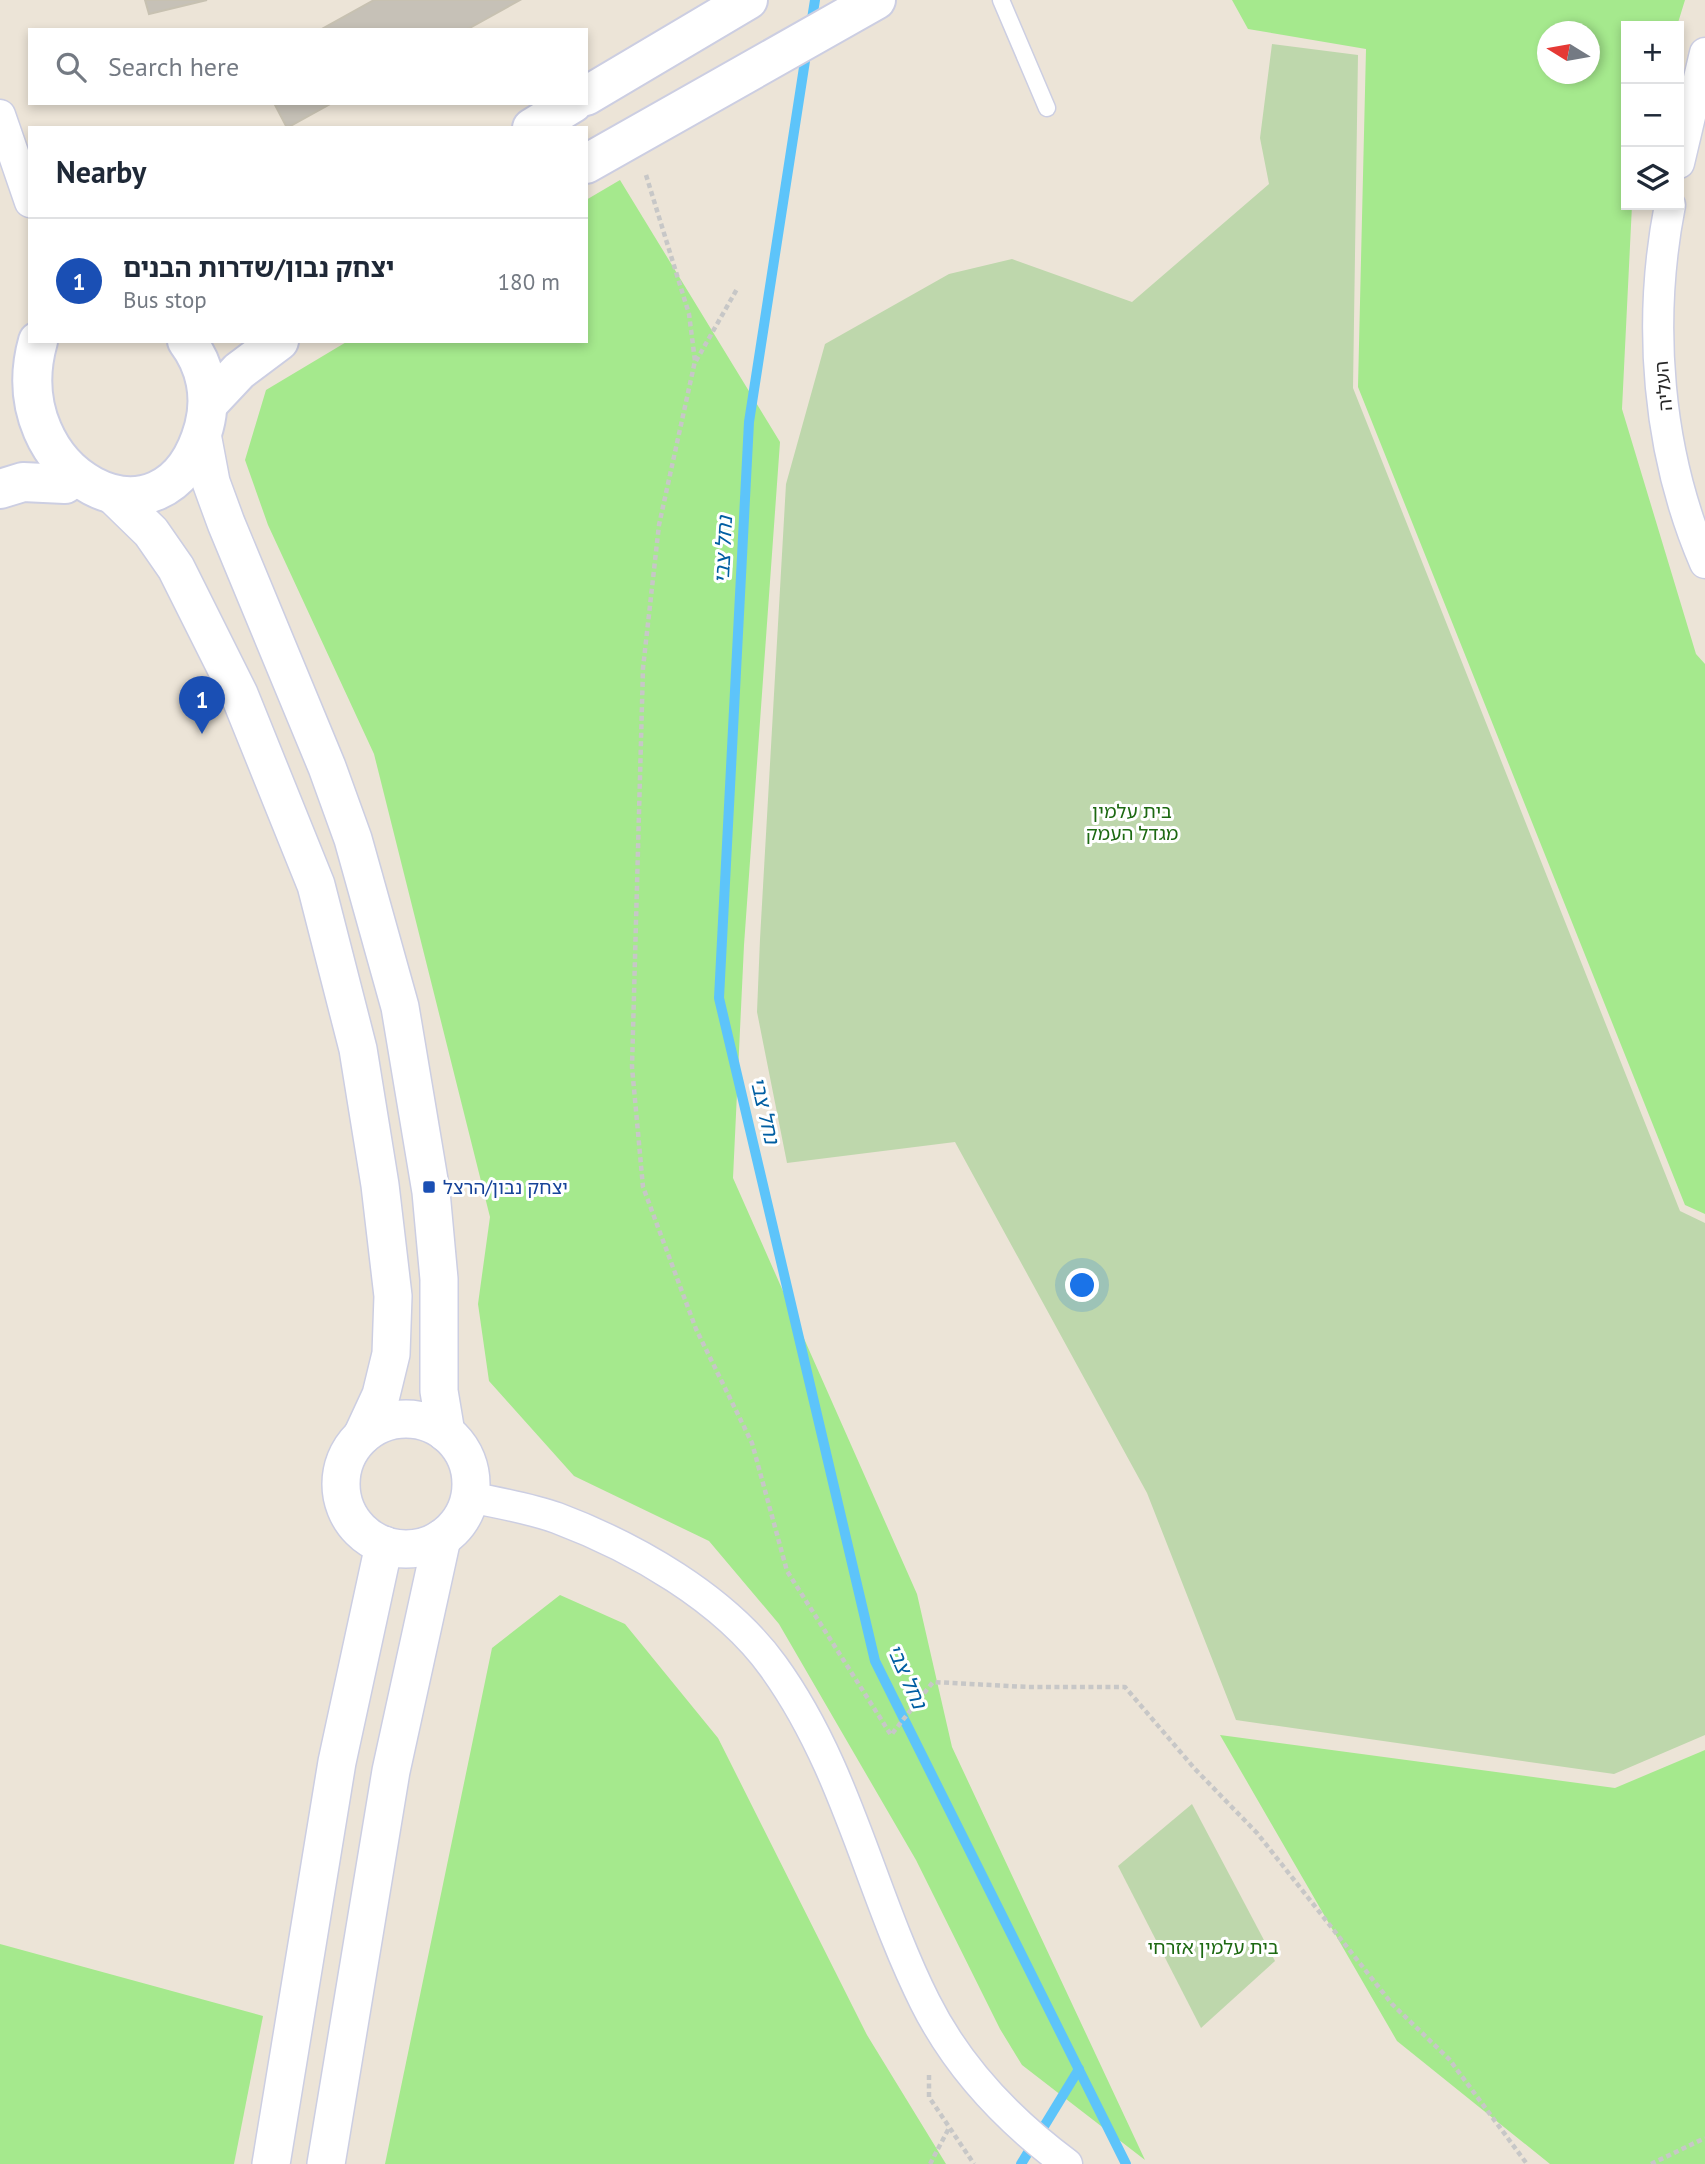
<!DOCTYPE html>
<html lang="en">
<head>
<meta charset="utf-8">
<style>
	:root { --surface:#fff; --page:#f2f2f3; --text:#1f2937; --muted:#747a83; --line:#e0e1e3; --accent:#3047ff }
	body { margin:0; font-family:"PT Sans","Noto Sans Hebrew",sans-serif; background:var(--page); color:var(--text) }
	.controls { position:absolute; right:21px; top:21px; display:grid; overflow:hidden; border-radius:0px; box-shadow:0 4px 10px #0003 }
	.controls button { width:63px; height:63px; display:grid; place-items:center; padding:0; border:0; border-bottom:2px solid var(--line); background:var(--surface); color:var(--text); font:35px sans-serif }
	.compass { position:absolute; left:1537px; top:21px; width:63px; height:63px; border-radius:50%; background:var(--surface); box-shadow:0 4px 10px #0003; rotate:281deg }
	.you { position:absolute; left:1083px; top:1286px; width:24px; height:24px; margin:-18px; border:5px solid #fff; border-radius:50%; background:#1a73e8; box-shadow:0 0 0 10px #1a73e833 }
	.badge { display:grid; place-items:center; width:46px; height:46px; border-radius:50%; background:var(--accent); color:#fff; font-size:23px; font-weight:700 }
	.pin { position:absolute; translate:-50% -58px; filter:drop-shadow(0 2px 4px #0008) }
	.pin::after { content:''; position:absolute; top:37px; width:24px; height:21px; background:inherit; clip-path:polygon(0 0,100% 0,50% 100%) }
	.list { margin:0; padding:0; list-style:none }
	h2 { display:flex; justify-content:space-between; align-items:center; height:91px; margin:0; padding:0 28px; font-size:30px }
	h2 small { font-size:23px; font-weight:400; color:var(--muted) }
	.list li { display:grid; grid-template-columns:46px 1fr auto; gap:21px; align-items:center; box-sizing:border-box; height:126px; padding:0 28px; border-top:2px solid var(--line) }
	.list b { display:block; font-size:26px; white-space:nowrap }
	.list p { margin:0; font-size:23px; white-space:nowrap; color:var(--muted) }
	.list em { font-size:23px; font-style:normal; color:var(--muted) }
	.icon { flex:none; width:38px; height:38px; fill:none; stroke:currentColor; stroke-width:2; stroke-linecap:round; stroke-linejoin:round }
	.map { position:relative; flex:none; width:1705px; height:2164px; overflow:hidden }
	.search { position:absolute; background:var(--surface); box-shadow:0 4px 10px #0003; left:28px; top:28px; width:560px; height:77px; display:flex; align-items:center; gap:18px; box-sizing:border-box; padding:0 24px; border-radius:0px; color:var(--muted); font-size:26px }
	.panel { position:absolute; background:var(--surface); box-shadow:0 4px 10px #0003; left:28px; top:126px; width:560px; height:217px; border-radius:0px }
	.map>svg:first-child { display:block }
	.green { fill:#a5e98d; fill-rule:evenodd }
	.cemetery { fill:#bed7ac }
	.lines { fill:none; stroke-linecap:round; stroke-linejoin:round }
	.stream { stroke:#5dc4fa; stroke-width:10 }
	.building { fill:#c6c1b7; stroke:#c7c1b1; stroke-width:2 }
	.service-casing { stroke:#cccee2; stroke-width:19 }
	.minor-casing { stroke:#cccee2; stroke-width:33 }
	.tertiary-casing { stroke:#cccee2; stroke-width:40 }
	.secondary-casing { stroke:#cccee2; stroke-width:42 }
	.path { stroke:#c7c7c7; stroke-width:4.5; stroke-dasharray:5 3.5; stroke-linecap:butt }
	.service { stroke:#fff; stroke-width:16 }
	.minor { stroke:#fff; stroke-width:30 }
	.tertiary { stroke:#fff; stroke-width:37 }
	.secondary { stroke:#fff; stroke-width:38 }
	.transit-dot { fill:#1a4fb4; stroke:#fff; stroke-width:2.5 }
	.labels { text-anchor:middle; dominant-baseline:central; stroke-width:6; stroke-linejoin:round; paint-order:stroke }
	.street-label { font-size:19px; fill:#272727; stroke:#fff }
	.park-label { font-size:19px; fill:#1d6912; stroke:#fff }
	.transit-label { font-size:19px; fill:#164399; stroke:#fff; text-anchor:start }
	.water-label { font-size:21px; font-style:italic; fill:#005ea2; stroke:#fff }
</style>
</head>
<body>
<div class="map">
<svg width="1705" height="2164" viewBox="0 0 1705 2164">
	<rect width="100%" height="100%" fill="#ece4d7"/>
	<g class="green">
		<path d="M 1232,0 L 1685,0 L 1677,26 L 1626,26 L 1626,205 L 1632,205 L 1622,409 L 1696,654 L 1705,664 L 1705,1214 L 1685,1205 L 1358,387 L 1366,49 L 1248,29 ZM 1548,32 L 1590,32 L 1590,74 L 1548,74 Z"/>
		<path d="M 620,180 L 780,442 L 744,945 L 733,1178 L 917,1594 L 952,1747 L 1145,2160 L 1022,2065 L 1000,2029 L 916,1860 L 779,1624 L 709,1541 L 574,1476 L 489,1381 L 478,1304 L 490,1217 L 374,754 L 268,525 L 245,460 L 266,390 L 348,341 L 586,341 L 586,200 Z"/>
		<path d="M 560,1595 L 625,1624 L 718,1738 L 867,2035 L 946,2164 L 385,2164 L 492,1648 Z"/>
		<path d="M 1220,1735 L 1615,1788 L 1705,1750 L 1705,2164 L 1550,2164 L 1397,2041 Z"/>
		<path d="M 0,1944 L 263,2016 L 234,2164 L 0,2164 Z"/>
	</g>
	<g class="cemetery">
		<path d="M 1272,44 L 1358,55 L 1353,388 L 1680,1211 L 1705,1223 L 1705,1735 L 1614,1774 L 1236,1720 L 1147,1493 L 955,1142 L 787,1163 L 757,1012 L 760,939 L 786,484 L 825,344 L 949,274 L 1012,259 L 1132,302 L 1269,184 L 1260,138 Z"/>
		<path d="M 1192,1804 L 1275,1961 L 1201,2028 L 1118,1866 Z"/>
	</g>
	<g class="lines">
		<g class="stream">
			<path d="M 811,25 L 815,0"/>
			<path d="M 807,48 L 749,422 L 719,998 L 875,1661 L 1126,2164"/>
			<path d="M 1021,2164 L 1079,2069"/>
		</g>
	</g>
	<g class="building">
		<path d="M 145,0 L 207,0 L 149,14 Z"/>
		<path d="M 374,0 L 520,0 L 466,30 L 320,30 Z"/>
		<path d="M 274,103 L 332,103 L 287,128 Z"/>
	</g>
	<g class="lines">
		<defs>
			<path id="service" d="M 1001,0 L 1047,108"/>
			<g id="minor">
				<path d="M 0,115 L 30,202"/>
				<path d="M 1679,163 L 1705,53"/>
				<path d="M 1670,205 C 1647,323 1657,452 1705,563"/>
				<path d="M 470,1497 C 498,1503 529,1508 557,1518 C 634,1547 724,1598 773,1666 C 847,1768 870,1892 925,2002 C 958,2068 1009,2121 1067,2164"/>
			</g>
			<g id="tertiary">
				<path d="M 202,434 L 211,482 L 226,523 L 327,767 L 353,839 L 400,1007 L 431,1192 L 439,1279 L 439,1391 L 446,1433"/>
				<path d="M 114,496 L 151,532 L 176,568 L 239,694 L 316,885 L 358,1049 L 380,1185 L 393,1296 L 391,1354 L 381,1395 L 362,1436"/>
				<circle cx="406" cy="1484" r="65"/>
				<path d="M 271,2164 L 337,1762 L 384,1545"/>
				<path d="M 326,2164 L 391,1771 L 442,1538"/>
			</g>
			<g id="secondary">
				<path d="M 586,96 L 748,0"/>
				<path d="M 532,128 L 573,103"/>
				<path d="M 586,164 L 876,0"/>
				<path d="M 38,341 C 0,475 166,565 204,427 C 212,397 206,366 187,341"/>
				<path d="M 208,404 L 239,371 L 279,341"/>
				<path d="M 0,489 L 23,482 L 65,484"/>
			</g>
		</defs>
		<use href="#service" class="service-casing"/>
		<use href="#minor" class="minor-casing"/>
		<use href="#tertiary" class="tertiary-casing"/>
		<use href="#secondary" class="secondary-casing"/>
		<g class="path">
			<path d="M 646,175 L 689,314 L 695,361 L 659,525 L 643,668 L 632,1067 L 643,1187 L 696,1329 L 752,1443 L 787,1571 L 891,1735 L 933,1682 L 1028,1687 L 1125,1687 L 1195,1769 L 1257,1833 L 1392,2004 L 1449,2059 L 1527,2164"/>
			<path d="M 696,361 L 737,289"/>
			<path d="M 929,2075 L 929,2097 L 974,2164"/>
			<path d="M 930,2164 L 949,2128"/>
			<path d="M 1651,2164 L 1705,2138"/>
		</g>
		<use href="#service" class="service"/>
		<use href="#minor" class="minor"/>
		<use href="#tertiary" class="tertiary"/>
		<use href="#secondary" class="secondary"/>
	</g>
	<rect class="transit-dot" x="422" y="1180" width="14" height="14" rx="3.5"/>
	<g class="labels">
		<g class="street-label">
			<text transform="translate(1663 386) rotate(-95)">העליה</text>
		</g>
		<g class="park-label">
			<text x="1132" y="811">בית עלמין<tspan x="1132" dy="22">מגדל העמק</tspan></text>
			<text x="1213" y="1947">בית עלמין אזרחי</text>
		</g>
		<g class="transit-label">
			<text x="443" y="1187">יצחק נבון/הרצל</text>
		</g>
		<g class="water-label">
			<text transform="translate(723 550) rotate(-87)">נחל צבי</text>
			<text transform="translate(765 1110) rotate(77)">נחל צבי</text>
			<text transform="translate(907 1676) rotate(66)">נחל צבי</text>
		</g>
	</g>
</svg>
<div class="controls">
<button>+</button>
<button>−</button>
<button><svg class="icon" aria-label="layers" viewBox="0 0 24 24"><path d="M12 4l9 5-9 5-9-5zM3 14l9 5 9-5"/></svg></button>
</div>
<svg class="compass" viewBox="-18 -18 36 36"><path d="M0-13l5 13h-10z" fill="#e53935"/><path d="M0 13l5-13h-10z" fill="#747a83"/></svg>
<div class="you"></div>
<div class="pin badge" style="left:202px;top:734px;background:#1a4fb4">1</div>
<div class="search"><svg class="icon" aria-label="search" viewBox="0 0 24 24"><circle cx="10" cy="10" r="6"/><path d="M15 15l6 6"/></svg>Search here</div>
<section class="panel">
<h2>Nearby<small></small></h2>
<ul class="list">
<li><span class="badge" style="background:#1a4fb4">1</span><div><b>יצחק נבון/שדרות הבנים</b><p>Bus stop</p></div><em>180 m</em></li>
</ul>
</section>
</div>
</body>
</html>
